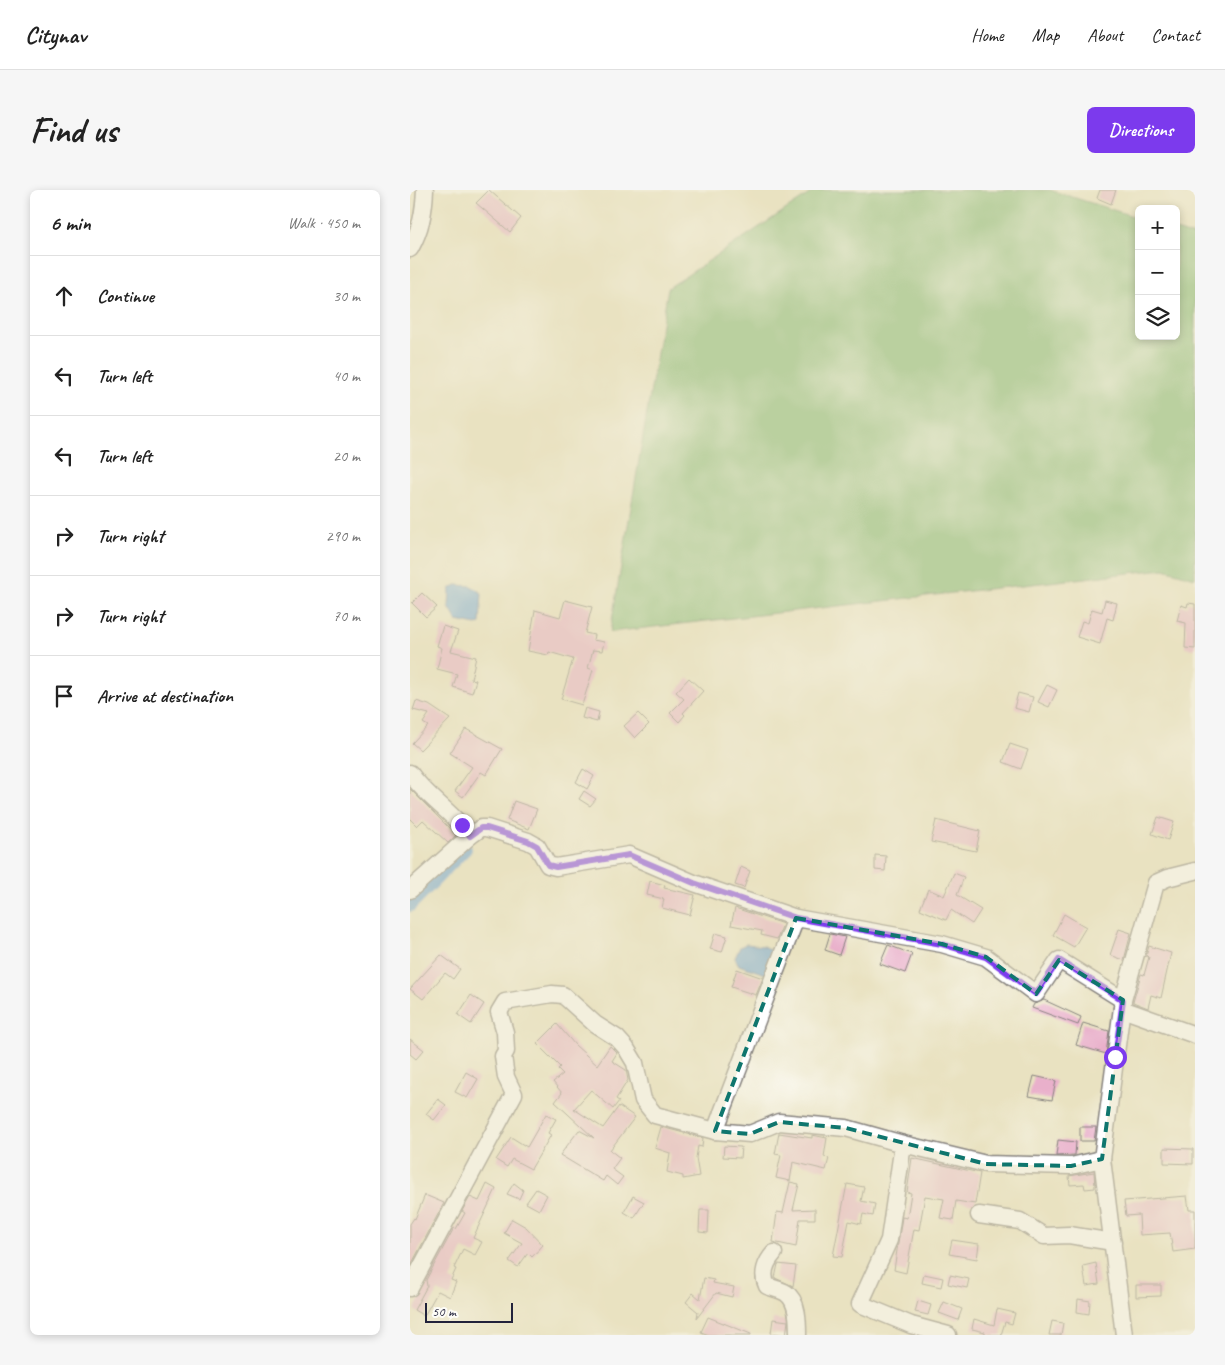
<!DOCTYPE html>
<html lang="en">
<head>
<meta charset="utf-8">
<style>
	:root { --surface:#fff; --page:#f6f6f6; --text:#222; --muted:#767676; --line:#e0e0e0; --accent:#7c3aed }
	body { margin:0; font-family:Caveat,sans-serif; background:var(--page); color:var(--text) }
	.controls { position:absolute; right:15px; top:15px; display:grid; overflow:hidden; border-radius:8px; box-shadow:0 2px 8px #0003 }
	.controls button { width:45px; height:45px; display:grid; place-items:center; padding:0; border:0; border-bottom:1px solid var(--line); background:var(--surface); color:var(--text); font:25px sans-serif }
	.scale { position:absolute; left:15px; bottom:12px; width:88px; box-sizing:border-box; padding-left:5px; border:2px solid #22223b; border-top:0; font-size:14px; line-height:18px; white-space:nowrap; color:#22223b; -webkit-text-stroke:4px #fdfcf7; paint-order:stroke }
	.stop { position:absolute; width:15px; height:15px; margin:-11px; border:4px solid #7c3aed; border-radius:50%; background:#fff }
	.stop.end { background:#7c3aed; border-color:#fff; box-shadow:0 1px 5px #0008 }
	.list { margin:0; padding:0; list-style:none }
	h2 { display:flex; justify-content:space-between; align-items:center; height:65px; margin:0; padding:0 20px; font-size:21px }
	h2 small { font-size:16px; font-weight:400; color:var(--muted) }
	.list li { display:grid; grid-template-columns:32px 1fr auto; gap:15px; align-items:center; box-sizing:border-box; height:80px; padding:0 20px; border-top:1px solid var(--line) }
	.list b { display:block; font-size:19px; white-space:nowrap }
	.list em { font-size:16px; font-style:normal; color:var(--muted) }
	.icon { flex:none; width:28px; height:28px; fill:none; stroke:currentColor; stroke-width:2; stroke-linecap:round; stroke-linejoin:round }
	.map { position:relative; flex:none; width:785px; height:1145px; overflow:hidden; border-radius:8px }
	header { display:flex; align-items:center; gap:30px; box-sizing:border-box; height:70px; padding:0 25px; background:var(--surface); border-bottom:1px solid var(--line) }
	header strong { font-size:24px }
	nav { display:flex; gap:28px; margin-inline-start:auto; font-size:18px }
	.intro { display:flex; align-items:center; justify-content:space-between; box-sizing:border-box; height:120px; padding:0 30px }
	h1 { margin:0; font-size:35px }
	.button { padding:12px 22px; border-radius:8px; background:var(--accent); color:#fff; font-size:18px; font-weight:700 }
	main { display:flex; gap:30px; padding:0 30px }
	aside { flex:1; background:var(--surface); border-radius:8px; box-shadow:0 2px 8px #0003 }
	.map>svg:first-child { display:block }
	.forest { fill:#82ba77; stroke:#526e59 }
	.water { fill:#69a2d8; stroke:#46628a }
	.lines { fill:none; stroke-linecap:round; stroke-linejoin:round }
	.canal { stroke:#69a2d8; stroke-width:12 }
	.building { fill:#e9b0cb }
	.minor-casing { stroke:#86827e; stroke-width:19 }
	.minor { stroke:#fff; stroke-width:16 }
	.route { stroke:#7c3aed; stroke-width:6 }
	.marked { fill:none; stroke:#0f766e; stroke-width:4; stroke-dasharray:10 6; stroke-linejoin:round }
</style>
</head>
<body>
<header>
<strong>Citynav</strong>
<nav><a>Home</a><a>Map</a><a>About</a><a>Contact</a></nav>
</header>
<div class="intro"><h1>Find us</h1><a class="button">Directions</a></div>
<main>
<aside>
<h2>6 min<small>Walk · 450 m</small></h2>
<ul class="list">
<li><svg class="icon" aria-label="ahead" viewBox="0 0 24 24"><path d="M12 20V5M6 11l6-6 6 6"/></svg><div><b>Continue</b></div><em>30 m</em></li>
<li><svg class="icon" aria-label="left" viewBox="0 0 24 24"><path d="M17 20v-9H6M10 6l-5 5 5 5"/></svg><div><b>Turn left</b></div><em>40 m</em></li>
<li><svg class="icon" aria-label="left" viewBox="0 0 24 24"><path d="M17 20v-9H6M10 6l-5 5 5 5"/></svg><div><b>Turn left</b></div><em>20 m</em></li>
<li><svg class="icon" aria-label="right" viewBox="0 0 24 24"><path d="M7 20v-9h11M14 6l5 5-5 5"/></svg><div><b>Turn right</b></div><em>290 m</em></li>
<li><svg class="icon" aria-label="right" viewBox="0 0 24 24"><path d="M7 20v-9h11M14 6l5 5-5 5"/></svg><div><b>Turn right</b></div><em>70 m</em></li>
<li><svg class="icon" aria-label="arrive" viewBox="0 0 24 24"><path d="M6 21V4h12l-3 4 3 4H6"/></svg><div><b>Arrive at destination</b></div></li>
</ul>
</aside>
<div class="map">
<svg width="785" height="1145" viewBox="0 0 785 1145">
	<rect width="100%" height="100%" fill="#fdfcf7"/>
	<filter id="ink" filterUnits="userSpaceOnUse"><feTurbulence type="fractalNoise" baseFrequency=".02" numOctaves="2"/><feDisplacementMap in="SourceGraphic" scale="10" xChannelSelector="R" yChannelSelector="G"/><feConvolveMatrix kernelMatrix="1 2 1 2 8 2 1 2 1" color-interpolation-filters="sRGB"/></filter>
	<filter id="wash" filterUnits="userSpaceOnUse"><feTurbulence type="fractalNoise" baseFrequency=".0096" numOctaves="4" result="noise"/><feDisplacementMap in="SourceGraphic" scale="20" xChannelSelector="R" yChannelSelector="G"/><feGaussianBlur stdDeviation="1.12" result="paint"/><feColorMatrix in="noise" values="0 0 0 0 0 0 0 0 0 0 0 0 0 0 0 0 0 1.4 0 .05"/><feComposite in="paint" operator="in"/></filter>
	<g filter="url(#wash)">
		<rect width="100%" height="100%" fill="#e9e2c1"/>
		<path class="forest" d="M 405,0 L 640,0 L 729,28 L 729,146 L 766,146 L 766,40 L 785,46 L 785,388 L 754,379 L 200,442 L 258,98 Z"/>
		<g class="water">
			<path d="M 46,395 L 61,396 L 72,403 L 70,433 L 66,435 L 47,431 L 39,417 L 40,399 Z"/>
			<path d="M 336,754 L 353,756 L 362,761 L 361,782 L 355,784 L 329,775 L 325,768 L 330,757 Z"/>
		</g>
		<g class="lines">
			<path class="canal" d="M 0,716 L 56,659"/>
		</g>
		<g id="blocks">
			<g class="building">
				<path d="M 79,0 L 111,28 L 100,42 L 66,13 Z"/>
				<path d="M 690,0 L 706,0 L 701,14 L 687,8 Z"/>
				<path d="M 12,403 L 27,417 L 16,427 L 2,413 Z"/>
				<path d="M 155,410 L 182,417 L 175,443 L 184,445 L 183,450 L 194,452 L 192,461 L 183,460 L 178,478 L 183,480 L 172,515 L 151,509 L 163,469 L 139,462 L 138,465 L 118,461 L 125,420 L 150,427 Z"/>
				<path d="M 695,410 L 707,413 L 703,430 L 697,428 L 690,454 L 667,447 L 672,431 L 678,433 L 682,419 L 692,422 Z"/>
				<path d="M 778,413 L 785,414 L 785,459 L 775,458 L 776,433 L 767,431 L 771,415 L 777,417 Z"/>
				<path d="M 33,436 L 48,441 L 41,461 L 66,467 L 61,489 L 66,490 L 62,503 L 43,497 L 47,484 L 27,479 L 32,458 L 27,456 Z"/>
				<path d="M 279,488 L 293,501 L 273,523 L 275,525 L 269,532 L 260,523 L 274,509 L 266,502 Z"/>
				<path d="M 637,495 L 647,500 L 639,517 L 628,512 Z"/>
				<path d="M 608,503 L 623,507 L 619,522 L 604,518 Z"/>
				<path d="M 6,511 L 19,515 L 40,529 L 10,560 L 2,553 L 18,536 L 13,533 L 19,524 L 3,520 Z"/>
				<path d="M 175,518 L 189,522 L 187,532 L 172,528 Z"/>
				<path d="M 228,523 L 239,534 L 225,548 L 214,536 Z"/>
				<path d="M 56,539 L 92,559 L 76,585 L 71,582 L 53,607 L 45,601 L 62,577 L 40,563 Z"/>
				<path d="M 600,554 L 618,560 L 611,579 L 593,572 Z"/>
				<path d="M 173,579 L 184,586 L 177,599 L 166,592 Z"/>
				<path d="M 0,599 L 46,645 L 38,653 L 13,630 L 7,636 L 0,629 Z"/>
				<path d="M 174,601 L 186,609 L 180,616 L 169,609 Z"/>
				<path d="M 104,611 L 127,619 L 119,639 L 97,630 Z"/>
				<path d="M 748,627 L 764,632 L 758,650 L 742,644 Z"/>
				<path d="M 526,630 L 570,641 L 566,661 L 521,652 Z"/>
				<path d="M 465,665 L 476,666 L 475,681 L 465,680 Z"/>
				<path d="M 331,677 L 340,681 L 334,698 L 325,695 Z"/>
				<path d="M 544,683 L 554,687 L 547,705 L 571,720 L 562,734 L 541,720 L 536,730 L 510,719 L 518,699 L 534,706 Z"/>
				<path d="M 240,691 L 255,695 L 254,698 L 285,705 L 280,725 L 252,718 L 254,709 L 237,705 Z"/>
				<path d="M 325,718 L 373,734 L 367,749 L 351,745 L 352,741 L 321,735 Z"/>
				<path d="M 654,724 L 676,737 L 664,757 L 643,745 Z"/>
				<path d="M 709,739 L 721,743 L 714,770 L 700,765 Z"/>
				<path d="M 305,743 L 317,746 L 312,762 L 300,759 Z"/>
				<path d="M 420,744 L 435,747 L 429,765 L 415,760 Z"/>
				<path d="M 478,755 L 502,764 L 495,783 L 470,774 Z"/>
				<path d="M 739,756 L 761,763 L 751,808 L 741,805 L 738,818 L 723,812 L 731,784 L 734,785 L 739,767 L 736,766 Z"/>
				<path d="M 31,765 L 50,779 L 43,789 L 35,783 L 13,809 L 0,799 Z"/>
				<path d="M 327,779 L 353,788 L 346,805 L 321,797 Z"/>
				<path d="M 61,805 L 74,814 L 61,834 L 48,825 Z"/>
				<path d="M 634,810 L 671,827 L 668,835 L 622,818 L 624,814 Z"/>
				<path d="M 673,833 L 699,841 L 696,864 L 666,855 Z"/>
				<path d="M 147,834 L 165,855 L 187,875 L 200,856 L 207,863 L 202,871 L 216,880 L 218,890 L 206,909 L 209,911 L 203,919 L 181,900 L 164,919 L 193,938 L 209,916 L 225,927 L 200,960 L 210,968 L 202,979 L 213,987 L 207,995 L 196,986 L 193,991 L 150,965 L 169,940 L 184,948 L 145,912 L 152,903 L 143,892 L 153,884 L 148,879 L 150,877 L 127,854 Z"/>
				<path d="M 0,849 L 14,860 L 6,869 L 0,864 Z"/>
				<path d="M 56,882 L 68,889 L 57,908 L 45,902 Z"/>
				<path d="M 624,886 L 646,891 L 642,910 L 619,906 Z"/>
				<path d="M 28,909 L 36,915 L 24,930 L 16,924 Z"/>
				<path d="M 136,924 L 146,929 L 138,943 L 141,945 L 121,979 L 102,969 L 97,977 L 86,970 L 101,947 L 117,957 Z"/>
				<path d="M 251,937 L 293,948 L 292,957 L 288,956 L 286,968 L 289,986 L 273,989 L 273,986 L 257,982 L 260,963 L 245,958 Z"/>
				<path d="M 670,937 L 686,937 L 684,951 L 670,951 Z"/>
				<path d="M 369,943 L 402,948 L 402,945 L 417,948 L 414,967 L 419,968 L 416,980 L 383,972 L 380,991 L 366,988 L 371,965 L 365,964 Z"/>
				<path d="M 648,950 L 666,952 L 665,965 L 646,966 Z"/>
				<path d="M 314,956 L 331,957 L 330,968 L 313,967 Z"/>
				<path d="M 754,958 L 783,959 L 783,974 L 754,973 Z"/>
				<path d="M 502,968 L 570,983 L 565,1014 L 546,1011 L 543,1030 L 530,1028 L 534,1009 L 515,1006 L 509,1040 L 504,1039 L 496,1083 L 484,1080 L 492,1027 L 497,1028 L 501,1003 L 497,1002 Z"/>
				<path d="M 684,982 L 685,998 L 675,999 L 674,994 L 660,995 L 659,986 Z"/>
				<path d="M 380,992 L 389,994 L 383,1020 L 405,1019 L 405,1029 L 390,1029 L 386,1057 L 363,1052 L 367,1022 L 373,1023 Z"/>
				<path d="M 104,993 L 113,1000 L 109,1009 L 97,1004 Z"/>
				<path d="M 77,994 L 86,999 L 63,1048 L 72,1052 L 65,1065 L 53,1059 L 44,1078 L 46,1079 L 41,1090 L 46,1092 L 40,1107 L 28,1101 L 14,1126 L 4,1120 L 17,1096 L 16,1090 L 44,1038 L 46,1039 L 55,1023 L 52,1021 L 60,1007 L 69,1011 Z"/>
				<path d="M 437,994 L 454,997 L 451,1011 L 465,1014 L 463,1026 L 453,1024 L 451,1034 L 439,1031 L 432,1067 L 423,1066 Z"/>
				<path d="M 126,999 L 137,1005 L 129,1020 L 116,1013 Z"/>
				<path d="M 15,1005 L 34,1013 L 0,1077 L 0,1034 L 4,1028 L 5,1029 Z"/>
				<path d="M 223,1006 L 234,1012 L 224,1028 L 214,1022 Z"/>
				<path d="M 777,1006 L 779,1020 L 785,1020 L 785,1059 L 763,1062 L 760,1043 L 730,1045 L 729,1025 L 716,1026 L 714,1011 Z"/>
				<path d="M 290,1020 L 299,1020 L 298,1043 L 289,1042 Z"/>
				<path d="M 102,1029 L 116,1037 L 133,1055 L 122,1067 L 118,1063 L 108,1077 L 99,1071 L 112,1053 L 94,1043 Z"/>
				<path d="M 542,1050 L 569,1054 L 567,1069 L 539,1064 Z"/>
				<path d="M 686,1073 L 689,1094 L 676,1096 L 673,1076 Z"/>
				<path d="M 368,1074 L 386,1076 L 383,1096 L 365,1088 Z"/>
				<path d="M 514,1084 L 533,1088 L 531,1097 L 512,1093 Z"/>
				<path d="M 540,1085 L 559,1089 L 557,1098 L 538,1094 Z"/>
				<path d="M 294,1088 L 304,1090 L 303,1093 L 324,1097 L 322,1107 L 306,1103 L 287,1128 L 288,1122 L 276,1112 L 283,1103 L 290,1109 Z"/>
				<path d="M 726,1095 L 751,1095 L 751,1106 L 726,1107 Z"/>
				<path d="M 668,1109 L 680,1111 L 679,1124 L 667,1122 Z"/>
				<path d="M 508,1111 L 521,1115 L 518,1125 L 505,1122 Z"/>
				<path d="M 534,1112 L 552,1119 L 548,1130 L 529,1123 Z"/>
				<path d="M 587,1119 L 605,1123 L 602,1134 L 595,1132 L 591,1145 L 575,1145 L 575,1142 L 562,1139 L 564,1129 L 584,1135 Z"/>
				<path d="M 298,1127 L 341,1144 L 341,1145 L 299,1145 L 291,1142 Z"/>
				<path d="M 363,1129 L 378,1131 L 376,1145 L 361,1143 Z"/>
				<path d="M 642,1131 L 653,1133 L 651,1145 L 639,1145 Z"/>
			</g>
		</g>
	</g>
	<g filter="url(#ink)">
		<use href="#blocks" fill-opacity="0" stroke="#86827e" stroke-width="1"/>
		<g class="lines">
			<defs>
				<g id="minor">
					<path d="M 0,59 C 11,39 14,22 15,0"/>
					<path d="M 0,583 C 16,607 43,622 60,646 L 0,700"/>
					<path d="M 60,646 L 71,638 L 77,638 L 118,651 L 127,656 L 138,675 L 146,677 L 219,665 L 284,693 L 386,728 L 532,754 L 576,767 L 626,804 L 649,770 L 713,810"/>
					<path d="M 712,819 L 785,845"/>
					<path d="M 305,941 L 386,728"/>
					<path d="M 493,954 L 576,974 L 661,976 L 692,969"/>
					<path d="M 569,1025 L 610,1031 L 634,1046 L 659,1045 L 703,1052"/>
					<path d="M 364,1063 C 356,1072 351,1084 357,1096 C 362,1098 371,1100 376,1103 C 388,1111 388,1132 388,1145"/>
					<path d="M 0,1098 L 104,904 L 96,887 L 93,866 L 96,861 L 95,842 L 89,822 L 95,812 L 142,804 L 153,805 L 185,834 L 207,848 L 216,858 L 225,873 L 233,910 L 245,925 L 305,941 L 340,944 L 369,932 L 436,938 L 493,954 L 479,1050 L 450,1114 L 501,1135 L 538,1145"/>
					<path d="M 714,1145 L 692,969 L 713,810 L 746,693 L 757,688 L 785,681"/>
				</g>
			</defs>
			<use href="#minor" class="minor-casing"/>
			<use href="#minor" class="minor"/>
		</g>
	</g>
	<g class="lines" filter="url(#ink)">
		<path class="route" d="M 52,635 L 60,646 L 71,638 L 77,638 L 118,651 L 127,656 L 138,675 L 146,677 L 219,665 L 284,693 L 386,728 L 532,754 L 576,767 L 626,804 L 649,770 L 713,810 L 705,867"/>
	</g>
	<path d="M0 0H785V1145H0ZM 386,728 L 532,754 L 576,767 L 626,804 L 649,770 L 713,810 L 692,969 L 661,976 L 576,974 L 436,938 L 369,932 L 340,944 L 305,941 Z" fill="#e9e2c1" fill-opacity=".55" fill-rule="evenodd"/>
	<path class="marked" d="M 386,728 L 532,754 L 576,767 L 626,804 L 649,770 L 713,810 L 692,969 L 661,976 L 576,974 L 436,938 L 369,932 L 340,944 L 305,941 Z"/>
</svg>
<div class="controls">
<button>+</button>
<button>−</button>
<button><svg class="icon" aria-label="layers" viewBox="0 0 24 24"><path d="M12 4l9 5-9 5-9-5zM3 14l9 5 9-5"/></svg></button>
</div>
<div class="scale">50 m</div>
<div class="stop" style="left:705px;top:867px"></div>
<div class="stop end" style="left:52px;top:635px"></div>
</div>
</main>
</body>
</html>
